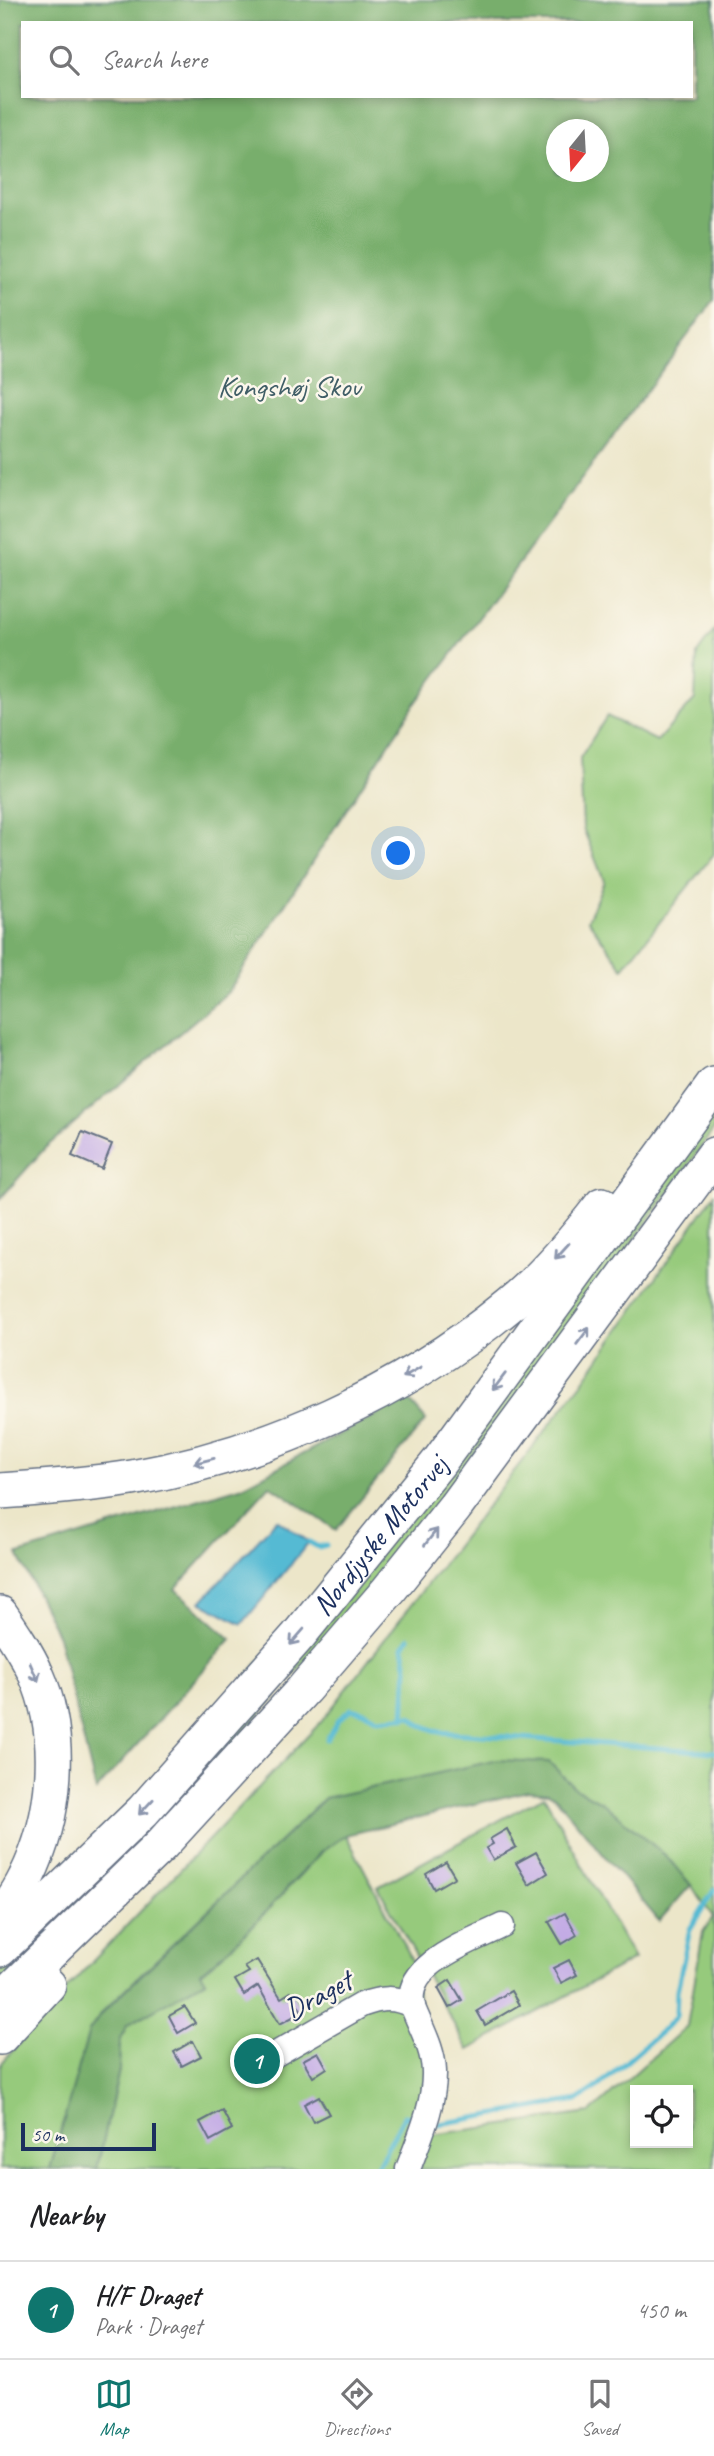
<!DOCTYPE html>
<html lang="en">
<head>
<meta charset="utf-8">
<style>
	:root { --surface:#fff; --page:#f2f2f2; --text:#202124; --muted:#757577; --line:#e0e0e0; --accent:#0f766e }
	body { margin:0; font-family:Caveat,sans-serif; background:var(--page); color:var(--text) }
	.controls { position:absolute; right:21px; bottom:21px; display:grid; overflow:hidden; border-radius:0px; box-shadow:0 4px 10px #0003 }
	.controls button { width:63px; height:63px; display:grid; place-items:center; padding:0; border:0; border-bottom:2px solid var(--line); background:var(--surface); color:var(--text); font:35px sans-serif }
	.compass { position:absolute; left:546px; top:119px; width:63px; height:63px; border-radius:50%; background:var(--surface); box-shadow:0 4px 10px #0003; rotate:198deg }
	.scale { position:absolute; left:21px; bottom:18px; width:135px; box-sizing:border-box; padding-left:7px; border:4px solid #1b2f5e; border-top:0; font-size:19px; line-height:24px; white-space:nowrap; color:#1b2f5e; -webkit-text-stroke:5px #fbf7ec; paint-order:stroke }
	.you { position:absolute; left:399px; top:854px; width:24px; height:24px; margin:-18px; border:5px solid #fff; border-radius:50%; background:#1a73e8; box-shadow:0 0 0 10px #1a73e833 }
	.badge { display:grid; place-items:center; width:46px; height:46px; border-radius:50%; background:var(--accent); color:#fff; font-size:23px; font-weight:700 }
	.pin { position:absolute; translate:-50% -50%; border:4px solid #fff; box-shadow:0 2px 7px #0006 }
	.list { margin:0; padding:0; list-style:none }
	h2 { display:flex; justify-content:space-between; align-items:center; height:91px; margin:0; padding:0 28px; font-size:30px }
	h2 small { font-size:23px; font-weight:400; color:var(--muted) }
	.list li { display:grid; grid-template-columns:46px 1fr auto; gap:21px; align-items:center; box-sizing:border-box; height:98px; padding:0 28px; border-top:2px solid var(--line) }
	.list b { display:block; font-size:26px; white-space:nowrap }
	.list p { margin:0; font-size:23px; white-space:nowrap; color:var(--muted) }
	.list em { font-size:23px; font-style:normal; color:var(--muted) }
	.icon { flex:none; width:38px; height:38px; fill:none; stroke:currentColor; stroke-width:2; stroke-linecap:round; stroke-linejoin:round }
	.map { position:relative; flex:none; width:714px; height:2169px; overflow:hidden }
	.search { position:absolute; background:var(--surface); box-shadow:0 4px 10px #0003; left:21px; right:21px; top:21px; height:77px; display:flex; align-items:center; gap:18px; box-sizing:border-box; padding:0 24px; border-radius:0px; color:var(--muted); font-size:26px }
	.sheet { height:189px; background:var(--surface) }
	nav { display:flex; justify-content:space-around; align-items:center; box-sizing:border-box; height:98px; border-top:2px solid var(--line); background:var(--surface); font-size:19px; color:var(--muted) }
	nav a { display:grid; justify-items:center; gap:4px }
	nav .on { color:var(--accent) }
	.map>svg:first-child { display:block }
	.green { fill:#96ca7c; stroke:#587c6d; stroke-width:2; fill-rule:evenodd }
	.forest { fill:#78ae6c; stroke:#4a6e65; stroke-width:2; fill-rule:evenodd }
	.water { fill:#55bad3; stroke:#387498; stroke-width:2 }
	.lines { fill:none; stroke-linecap:round; stroke-linejoin:round }
	.stream { stroke:#55bad3; stroke-width:5 }
	.building { fill:#c3abe5 }
	.minor-casing { stroke:#646f83; stroke-width:27 }
	.highway-casing { stroke:#646f83; stroke-width:38 }
	.minor { stroke:#fff; stroke-width:24 }
	.highway { stroke:#fff; stroke-width:35 }
	.oneway { stroke:#8d97ae }
	.labels { text-anchor:middle; dominant-baseline:central; stroke-width:5; stroke-linejoin:round; paint-order:stroke }
	.park-label { font-size:30px; fill:#405e67; stroke:#fbf7ec }
	.street-label { font-size:30px; fill:#1b2f5e; stroke:#fbf7ec }
</style>
</head>
<body>
<div class="map">
<svg width="714" height="2169" viewBox="0 0 714 2169">
	<rect width="100%" height="100%" fill="#fbf7ec"/>
	<filter id="ink" filterUnits="userSpaceOnUse"><feTurbulence type="fractalNoise" baseFrequency=".0143" numOctaves="2"/><feDisplacementMap in="SourceGraphic" scale="14" xChannelSelector="R" yChannelSelector="G"/><feConvolveMatrix kernelMatrix="1 2 1 2 8 2 1 2 1" color-interpolation-filters="sRGB"/></filter>
	<filter id="wash" filterUnits="userSpaceOnUse"><feTurbulence type="fractalNoise" baseFrequency=".00686" numOctaves="4" result="noise"/><feDisplacementMap in="SourceGraphic" scale="28" xChannelSelector="R" yChannelSelector="G"/><feGaussianBlur stdDeviation="1.57" result="paint"/><feColorMatrix in="noise" values="0 0 0 0 0 0 0 0 0 0 0 0 0 0 0 0 0 1.4 0 .05"/><feComposite in="paint" operator="in"/></filter>
	<g filter="url(#wash)">
		<rect width="100%" height="100%" fill="#ece6c9"/>
		<g class="green">
			<path d="M 714,630 L 714,854 L 623,968 L 588,920 L 604,881 L 583,828 L 580,758 L 607,716 L 657,741 L 695,699 L 697,654 Z"/>
			<path d="M 714,1105 L 714,1129 L 649,1220 L 391,1564 L 177,1809 L 0,1983 L 0,1964 L 49,1919 Z"/>
			<path d="M 714,1195 L 714,2169 L 420,2169 L 431,2135 L 590,2113 L 687,2026 L 703,1932 L 713,1917 L 691,1885 L 666,1856 L 603,1803 L 575,1788 L 549,1763 L 325,1798 L 100,2014 L 62,2125 L 50,2169 L 0,2169 L 0,2065 L 72,1983 L 321,1722 L 582,1383 ZM 635,2090 L 688,2090 L 688,2143 L 635,2143 Z"/>
			<path d="M 544,1796 L 634,1959 L 468,2050 L 378,1887 Z"/>
			<path d="M 346,1835 L 414,1964 L 427,2077 L 404,2169 L 97,2169 L 119,2070 L 120,2039 L 127,2025 L 206,1980 L 200,1974 L 244,1935 L 321,1852 Z"/>
		</g>
		<g class="forest">
			<path d="M 0,0 L 714,0 L 714,300 L 415,704 L 228,992 L 45,1148 L 0,1199 ZM 23,23 L 691,23 L 691,96 L 23,96 ZM 556,130 L 598,130 L 598,172 L 556,172 Z"/>
			<path d="M 407,1398 L 426,1420 L 336,1530 L 270,1485 L 175,1589 L 231,1639 L 96,1791 L 58,1636 L 18,1554 L 243,1486 Z"/>
			<path d="M 498,1760 L 549,1762 L 575,1788 L 603,1803 L 666,1856 L 691,1885 L 659,1921 L 556,1798 L 548,1793 L 528,1791 L 346,1835 L 321,1852 L 244,1935 L 201,1973 L 206,1980 L 127,2025 L 120,2039 L 119,2070 L 97,2169 L 50,2169 L 89,2031 L 101,2014 L 325,1798 Z"/>
		</g>
		<path class="water" d="M 277,1519 L 309,1542 L 242,1624 L 201,1602 Z"/>
		<g class="lines">
			<g class="stream">
				<path d="M 309,1542 L 318,1547 L 326,1545"/>
				<path d="M 404,1718 L 407,1668 L 403,1647 L 409,1638"/>
				<path d="M 327,1739 L 338,1720 L 351,1709 L 365,1712 L 378,1719 L 411,1716 L 419,1724 L 439,1732 L 714,1752"/>
				<path d="M 439,2124 L 578,2100 L 596,2088 L 665,2028 L 676,2016 L 677,1991 L 690,1929 L 714,1890"/>
				<path d="M 376,2169 L 404,2116 L 418,2118"/>
			</g>
		</g>
		<g id="blocks">
			<g class="building">
				<path d="M 82,1132 L 112,1144 L 102,1169 L 72,1156 Z"/>
				<path d="M 507,1829 L 516,1847 L 493,1860 L 486,1848 L 493,1844 L 490,1839 Z"/>
				<path d="M 536,1852 L 548,1873 L 529,1885 L 516,1863 Z"/>
				<path d="M 446,1862 L 455,1877 L 434,1889 L 426,1874 Z"/>
				<path d="M 565,1913 L 577,1935 L 562,1944 L 549,1922 Z"/>
				<path d="M 257,1960 L 281,1998 L 291,1992 L 302,2012 L 280,2024 L 258,1986 L 244,1995 L 235,1980 L 249,1972 L 245,1967 Z"/>
				<path d="M 569,1960 L 577,1975 L 561,1983 L 553,1968 Z"/>
				<path d="M 450,1980 L 462,2000 L 449,2008 L 438,1988 Z"/>
				<path d="M 511,1991 L 519,2005 L 485,2025 L 477,2011 Z"/>
				<path d="M 185,2007 L 195,2023 L 178,2033 L 169,2016 Z"/>
				<path d="M 193,2041 L 201,2056 L 182,2066 L 174,2052 Z"/>
				<path d="M 318,2052 L 327,2068 L 313,2077 L 303,2060 Z"/>
				<path d="M 319,2096 L 329,2114 L 313,2122 L 304,2104 Z"/>
				<path d="M 222,2110 L 232,2129 L 210,2141 L 200,2122 Z"/>
			</g>
		</g>
	</g>
	<g filter="url(#ink)">
		<use href="#blocks" fill-opacity="0" stroke="#646f83" stroke-width="2"/>
		<g class="lines">
			<defs>
				<g id="minor">
					<path d="M 255,2066 L 361,2005 C 381,1998 394,1996 413,2006"/>
					<path d="M 408,2169 C 419,2139 435,2104 434,2071 C 433,2049 422,2030 414,2010 C 397,1966 472,1941 502,1926"/>
				</g>
				<g id="highway">
					<path d="M 0,1491 C 44,1488 88,1485 132,1478 C 268,1454 401,1394 508,1306 C 543,1278 575,1240 602,1205"/>
					<path d="M 0,1614 C 13,1633 26,1652 36,1674 C 64,1737 56,1818 26,1878 C 19,1893 9,1906 0,1919"/>
					<path id="s1" d="M 0,1949 L 143,1811 L 298,1636 L 439,1462 L 714,1085"/>
					<path d="M 0,2001 L 162,1844 L 304,1689 L 388,1591 L 455,1507 L 714,1155"/>
					<path d="M 0,2037 L 48,1985"/>
				</g>
			</defs>
			<use href="#minor" class="minor-casing"/>
			<use href="#highway" class="highway-casing"/>
			<use href="#minor" class="minor"/>
			<use href="#highway" class="highway"/>
		</g>
		<defs><path id="oneway-shaft" d="M-6 0H5M1.5-3L5.5 0L1.5 3" fill="none" stroke-width="1.6" stroke-linecap="round" stroke-linejoin="round" transform="scale(1.75)"/></defs>
		<g class="oneway">
			<use href="#oneway-shaft" transform="translate(562 1251) rotate(132)"/>
			<use href="#oneway-shaft" transform="translate(583 1336) rotate(-53)"/>
			<use href="#oneway-shaft" transform="translate(412 1372) rotate(150)"/>
			<use href="#oneway-shaft" transform="translate(499 1382) rotate(127)"/>
			<use href="#oneway-shaft" transform="translate(204 1461) rotate(166)"/>
			<use href="#oneway-shaft" transform="translate(431 1537) rotate(-52)"/>
			<use href="#oneway-shaft" transform="translate(297 1637) rotate(131)"/>
			<use href="#oneway-shaft" transform="translate(34 1672) rotate(66)"/>
			<use href="#oneway-shaft" transform="translate(146 1807) rotate(133)"/>
		</g>
	</g>
	<g class="labels">
		<g class="park-label">
			<text x="289" y="386">Kongshøj Skov</text>
		</g>
		<g class="street-label">
			<text stroke="none"><textPath href="#s1" startOffset="562">Nordjyske Motorvej</textPath></text>
			<text transform="translate(318 1995) rotate(-28)">Draget</text>
		</g>
	</g>
</svg>
<div class="controls">
<button><svg class="icon" aria-label="locate" viewBox="0 0 24 24"><circle cx="12" cy="12" r="6"/><path d="M12 2v4M12 18v4M2 12h4M18 12h4"/></svg></button>
</div>
<svg class="compass" viewBox="-18 -18 36 36"><path d="M0-13l5 13h-10z" fill="#e53935"/><path d="M0 13l5-13h-10z" fill="#757577"/></svg>
<div class="scale">50 m</div>
<div class="you"></div>
<div class="pin badge" style="left:257px;top:2061px">1</div>
<div class="search"><svg class="icon" aria-label="search" viewBox="0 0 24 24"><circle cx="10" cy="10" r="6"/><path d="M15 15l6 6"/></svg>Search here</div>
</div>
<section class="sheet">
<h2>Nearby<small></small></h2>
<ul class="list">
<li><span class="badge">1</span><div><b>H/F Draget</b><p>Park · Draget</p></div><em>450 m</em></li>
</ul>
</section>
<nav>
<a class="on"><svg class="icon" aria-label="map" viewBox="0 0 24 24"><path d="M3 6l6-2 6 2 6-2v14l-6 2-6-2-6 2zM9 4v14M15 6v14"/></svg>Map</a>
<a><svg class="icon" aria-label="directions" viewBox="0 0 24 24"><path d="M12 3l9 9-9 9-9-9zM9 14v-3h6M13 9l2 2-2 2"/></svg>Directions</a>
<a><svg class="icon" aria-label="saved" viewBox="0 0 24 24"><path d="M7 4h10v16l-5-4-5 4z"/></svg>Saved</a>
</nav>
</body>
</html>
